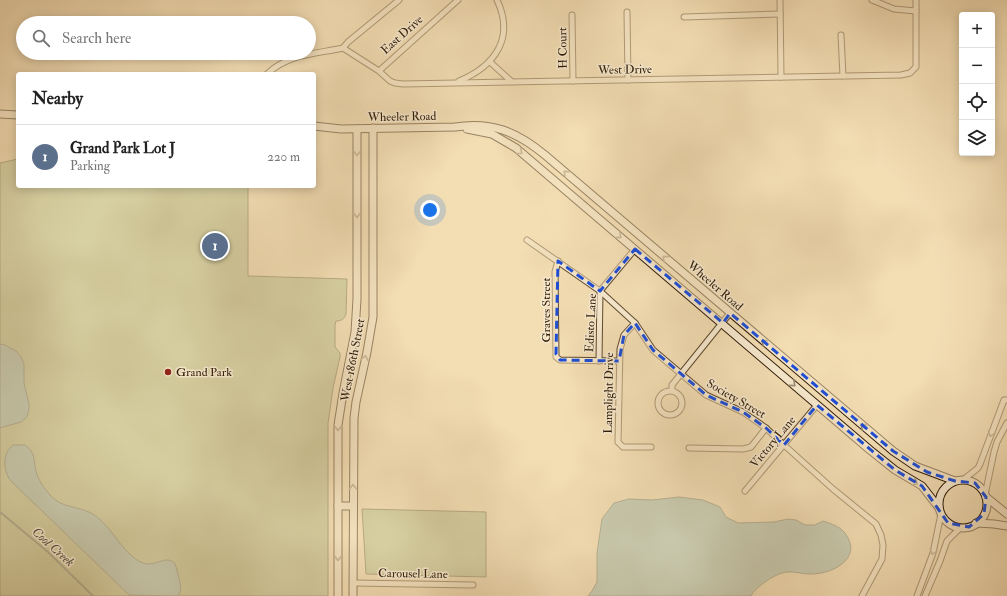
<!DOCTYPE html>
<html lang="en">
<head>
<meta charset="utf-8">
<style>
	:root { --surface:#fff; --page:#f2f2f2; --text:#222; --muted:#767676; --line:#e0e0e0; --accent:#8f2418 }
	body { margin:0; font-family:"IM FELL Double Pica",serif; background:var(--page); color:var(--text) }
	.controls { position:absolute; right:12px; top:12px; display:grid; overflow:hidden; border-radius:4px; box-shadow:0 2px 10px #0003 }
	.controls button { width:36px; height:36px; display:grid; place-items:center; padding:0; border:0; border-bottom:1px solid var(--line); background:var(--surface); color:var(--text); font:20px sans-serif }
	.you { position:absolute; left:430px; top:210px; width:14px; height:14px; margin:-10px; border:3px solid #fff; border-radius:50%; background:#1a73e8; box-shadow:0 0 0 6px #1a73e833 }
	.badge { display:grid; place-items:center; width:26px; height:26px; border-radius:50%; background:var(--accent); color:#fff; font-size:13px; font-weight:700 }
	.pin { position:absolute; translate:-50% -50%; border:2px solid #fff; box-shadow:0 1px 4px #0006 }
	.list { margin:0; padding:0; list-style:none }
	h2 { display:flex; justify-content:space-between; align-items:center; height:52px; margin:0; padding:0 16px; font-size:17px }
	h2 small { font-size:13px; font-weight:400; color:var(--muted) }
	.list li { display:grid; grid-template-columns:26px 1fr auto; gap:12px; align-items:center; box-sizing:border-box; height:64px; padding:0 16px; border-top:1px solid var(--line) }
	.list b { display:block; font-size:15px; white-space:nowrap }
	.list p { margin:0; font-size:13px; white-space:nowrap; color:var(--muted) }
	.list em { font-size:13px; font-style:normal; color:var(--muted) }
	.icon { flex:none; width:22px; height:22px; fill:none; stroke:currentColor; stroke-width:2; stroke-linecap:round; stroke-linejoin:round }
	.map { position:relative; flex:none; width:1007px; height:596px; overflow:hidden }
	.search { position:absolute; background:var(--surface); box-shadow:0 2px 10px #0003; left:16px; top:16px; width:300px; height:44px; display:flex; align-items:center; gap:10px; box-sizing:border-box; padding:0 14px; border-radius:22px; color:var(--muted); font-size:15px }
	.panel { position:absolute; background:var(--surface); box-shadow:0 2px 10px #0003; left:16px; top:72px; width:300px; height:116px; border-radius:4px }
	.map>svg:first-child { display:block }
	.green { fill:#b7c28f; stroke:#726e4a }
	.water { fill:#9cbbb2; stroke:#707b6d }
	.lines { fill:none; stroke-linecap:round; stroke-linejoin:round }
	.stream { stroke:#707b6d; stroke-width:2 }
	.street-casing { stroke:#5f4b31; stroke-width:7 }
	.secondary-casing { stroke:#2e1a06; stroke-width:9 }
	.street { stroke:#f7e9ce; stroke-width:5 }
	.secondary { stroke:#f7e9ce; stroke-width:7 }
	.oneway { stroke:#9d8c74 }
	.marked { fill:none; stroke:#1d4ed8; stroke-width:3; stroke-dasharray:8 5; stroke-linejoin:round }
	.poi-dot { fill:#8f2418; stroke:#f7e9ce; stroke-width:1.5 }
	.labels { text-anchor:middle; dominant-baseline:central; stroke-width:3; stroke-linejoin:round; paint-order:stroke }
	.street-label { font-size:12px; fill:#2e1a06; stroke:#f7e9ce }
	.poi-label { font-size:12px; fill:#2e1a06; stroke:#f7e9ce; text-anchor:start }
	.water-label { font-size:13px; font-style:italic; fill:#545242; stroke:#f7e9ce }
</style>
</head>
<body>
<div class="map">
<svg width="1007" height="596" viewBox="0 0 1007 596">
	<rect width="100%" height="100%" fill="#f3ddb3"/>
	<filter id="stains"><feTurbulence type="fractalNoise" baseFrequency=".005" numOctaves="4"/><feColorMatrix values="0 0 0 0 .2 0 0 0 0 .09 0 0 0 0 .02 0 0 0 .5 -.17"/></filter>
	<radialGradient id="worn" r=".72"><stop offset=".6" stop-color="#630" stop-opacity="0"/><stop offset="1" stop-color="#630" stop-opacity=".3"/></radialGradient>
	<g class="green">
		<path d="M 18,159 L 18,186 L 248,186 L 248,276 L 347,279 L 346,314 C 344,319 342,321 336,321 L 335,325 L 335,347 L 340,353 L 340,357 L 333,388 L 328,423 L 328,596 L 0,596 L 0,163 Z"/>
		<path d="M 362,509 L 486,512 L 486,577 L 366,574 Z"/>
	</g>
	<g class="water">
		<path d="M 3,344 L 16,351 L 21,357 L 24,364 L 24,383 L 29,404 L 29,409 L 27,417 L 21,422 L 0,428 L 0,345 Z"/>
		<path d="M 13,445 L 25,445 C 36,453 33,459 36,471 C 38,480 44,488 50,495 C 61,508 77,506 91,513 C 109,523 118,545 133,557 C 138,561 143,564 149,564 C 158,564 168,555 175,564 C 177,568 178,574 179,579 C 181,585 182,590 178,596 L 129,595 L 10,480 C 3,469 2,454 13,445 Z"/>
		<path d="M 679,497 L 703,500 L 720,507 L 726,517 L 738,523 L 774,522 L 788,519 L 796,520 L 805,525 L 815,525 L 823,521 C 837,526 845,528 850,543 C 852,548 850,556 846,560 C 837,570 823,574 810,574 C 800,574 792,570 782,573 C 774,575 754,588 751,596 L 588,596 L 592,591 L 597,582 L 597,553 L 602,519 L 614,503 L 629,499 L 652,500 Z"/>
	</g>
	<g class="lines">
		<path class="stream" d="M 0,512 L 48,552 L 93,596"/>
		<defs>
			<g id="street">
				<path d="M 780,0 L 781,77"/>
				<path d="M 872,0 L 894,9 L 916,11"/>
				<path d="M 627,12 L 628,80"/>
				<path d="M 572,15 L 573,81"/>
				<path d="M 684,17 L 780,14"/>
				<path d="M 841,35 L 843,76"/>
				<path d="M 343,48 L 379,71 L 390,81 L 395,83 L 403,84 L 901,75 L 910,73 L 916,67 L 916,0"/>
				<path d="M 490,62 L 512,82"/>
				<path d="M 379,71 L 458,0"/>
				<path d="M 267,74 C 288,54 315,54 343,48 L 348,42 L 399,0"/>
				<path d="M 459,81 C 495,66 515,38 497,0"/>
				<path d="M 527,240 L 600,291 L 635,323 L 653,350 L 706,395 L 743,412 L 766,428 L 784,445 L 833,489 L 876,524 L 881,535 L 883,545 L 882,559 L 862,596"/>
				<path d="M 558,261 L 555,272 L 556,357 L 560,360 L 619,361"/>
				<path d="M 635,323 L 624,335 L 620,349 L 618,442 L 623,447 L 651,447"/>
				<path d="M 599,361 L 600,291 L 635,249"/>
				<path d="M 672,390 L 672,385 L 730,313"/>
				<circle cx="670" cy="403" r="12"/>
				<path d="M 689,448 L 743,449 L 751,447 L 766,428"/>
				<path d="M 963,480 L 978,468 L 980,464 L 1004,400 L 1007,400"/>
				<path d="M 745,491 L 817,405"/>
				<path d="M 985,495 L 994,452 L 997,442 L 1007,423"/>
				<path d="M 353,583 L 473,585"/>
				<path d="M 917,596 L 933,553 L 941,514"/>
				<path d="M 925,596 L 940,561 L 947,541 L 960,528"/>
			</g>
			<g id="secondary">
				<path d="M 0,114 L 18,115"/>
				<path d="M 314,126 L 341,129 L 455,127 C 492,121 517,132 545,155 L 893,451 L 915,466 L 955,481"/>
				<path d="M 467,129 L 492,134 L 516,148 L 870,450 L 895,470 L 922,486 L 939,508"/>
				<circle cx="963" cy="504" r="24"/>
				<path d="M 986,497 L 1007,514"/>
				<path d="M 338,506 L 353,506"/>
				<path d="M 976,523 L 994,524 L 1007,526"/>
				<path d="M 338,596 L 338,425 L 343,393 L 355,332 L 357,299 L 357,129"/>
				<path d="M 353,596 L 354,418 L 356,402 L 367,352 L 373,317 L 373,128"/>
			</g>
		</defs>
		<use href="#street" class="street-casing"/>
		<use href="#secondary" class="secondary-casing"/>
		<use href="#street" class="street"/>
		<use href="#secondary" class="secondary"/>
	</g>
	<defs><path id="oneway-chevron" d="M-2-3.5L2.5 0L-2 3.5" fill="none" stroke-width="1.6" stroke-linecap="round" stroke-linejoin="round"/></defs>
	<g class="oneway">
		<use href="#oneway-chevron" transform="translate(520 152) rotate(39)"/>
		<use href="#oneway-chevron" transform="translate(357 153) rotate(90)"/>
		<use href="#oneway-chevron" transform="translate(566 173) rotate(-140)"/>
		<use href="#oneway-chevron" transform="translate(357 215) rotate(90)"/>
		<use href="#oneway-chevron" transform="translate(619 236) rotate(41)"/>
		<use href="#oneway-chevron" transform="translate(665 258) rotate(-139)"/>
		<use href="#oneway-chevron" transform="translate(764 342) rotate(-140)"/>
		<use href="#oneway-chevron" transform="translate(365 358) rotate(-78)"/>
		<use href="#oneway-chevron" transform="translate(793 384) rotate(41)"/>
		<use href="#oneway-chevron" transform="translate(863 426) rotate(-140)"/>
		<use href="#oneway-chevron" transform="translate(338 428) rotate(92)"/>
		<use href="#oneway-chevron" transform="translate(991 434) rotate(111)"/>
		<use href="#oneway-chevron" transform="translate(915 483) rotate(31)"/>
		<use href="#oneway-chevron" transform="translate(353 487) rotate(-90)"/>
		<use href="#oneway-chevron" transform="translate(933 552) rotate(107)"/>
		<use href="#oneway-chevron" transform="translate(338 558) rotate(90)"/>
	</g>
	<path d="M0 0H1007V596H0ZM 635,249 L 723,323 L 730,313 L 893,451 L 927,472 L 955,481 L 975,483 L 986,497 L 984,514 L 969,527 L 948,523 L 922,486 L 895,470 L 817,405 L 784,445 L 766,428 L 743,412 L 706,395 L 653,350 L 635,323 L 624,335 L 619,361 L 560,360 L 556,354 L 558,261 L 600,291 Z" fill="#f3ddb3" fill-opacity=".55" fill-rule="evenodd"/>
	<path class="marked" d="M 635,249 L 723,323 L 730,313 L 893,451 L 927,472 L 955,481 L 975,483 L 986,497 L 984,514 L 969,527 L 948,523 L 922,486 L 895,470 L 817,405 L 784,445 L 766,428 L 743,412 L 706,395 L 653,350 L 635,323 L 624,335 L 619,361 L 560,360 L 556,354 L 558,261 L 600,291 Z"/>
	<circle class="poi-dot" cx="168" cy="372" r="4"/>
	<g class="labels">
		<g class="street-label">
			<text transform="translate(402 35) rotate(-42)">East Drive</text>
			<text transform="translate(563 48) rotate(-91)">H Court</text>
			<text transform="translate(625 70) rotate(-1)">West Drive</text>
			<text transform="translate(402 117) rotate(-1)">Wheeler Road</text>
			<text transform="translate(715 286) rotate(41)">Wheeler Road</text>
			<text transform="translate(546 310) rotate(-90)">Graves Street</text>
			<text transform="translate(591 323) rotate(-87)">Edisto Lane</text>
			<text transform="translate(353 360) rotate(-79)">West 186th Street</text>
			<text transform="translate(609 393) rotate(-89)">Lamplight Drive</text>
			<text transform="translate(736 399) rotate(30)">Society Street</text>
			<text transform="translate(773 442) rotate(-50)">Victory Lane</text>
			<text transform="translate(413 574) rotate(1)">Carousel Lane</text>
		</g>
		<g class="poi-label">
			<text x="176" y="372">Grand Park</text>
		</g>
		<g class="water-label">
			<text transform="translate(53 547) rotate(42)">Cool Creek</text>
		</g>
	</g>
	<rect width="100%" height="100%" filter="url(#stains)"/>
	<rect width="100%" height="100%" fill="url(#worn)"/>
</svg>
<div class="controls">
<button>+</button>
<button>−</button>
<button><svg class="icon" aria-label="locate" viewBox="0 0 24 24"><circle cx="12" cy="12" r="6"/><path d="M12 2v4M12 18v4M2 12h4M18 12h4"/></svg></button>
<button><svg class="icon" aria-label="layers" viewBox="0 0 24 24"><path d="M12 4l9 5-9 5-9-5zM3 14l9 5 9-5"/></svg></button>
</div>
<div class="you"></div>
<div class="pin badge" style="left:215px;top:246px;background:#5c6f8a">1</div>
<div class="search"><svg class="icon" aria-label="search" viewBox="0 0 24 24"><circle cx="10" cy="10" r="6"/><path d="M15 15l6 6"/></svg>Search here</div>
<section class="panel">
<h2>Nearby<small></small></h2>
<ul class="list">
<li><span class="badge" style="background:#5c6f8a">1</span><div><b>Grand Park Lot J</b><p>Parking</p></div><em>220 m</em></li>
</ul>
</section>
</div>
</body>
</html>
